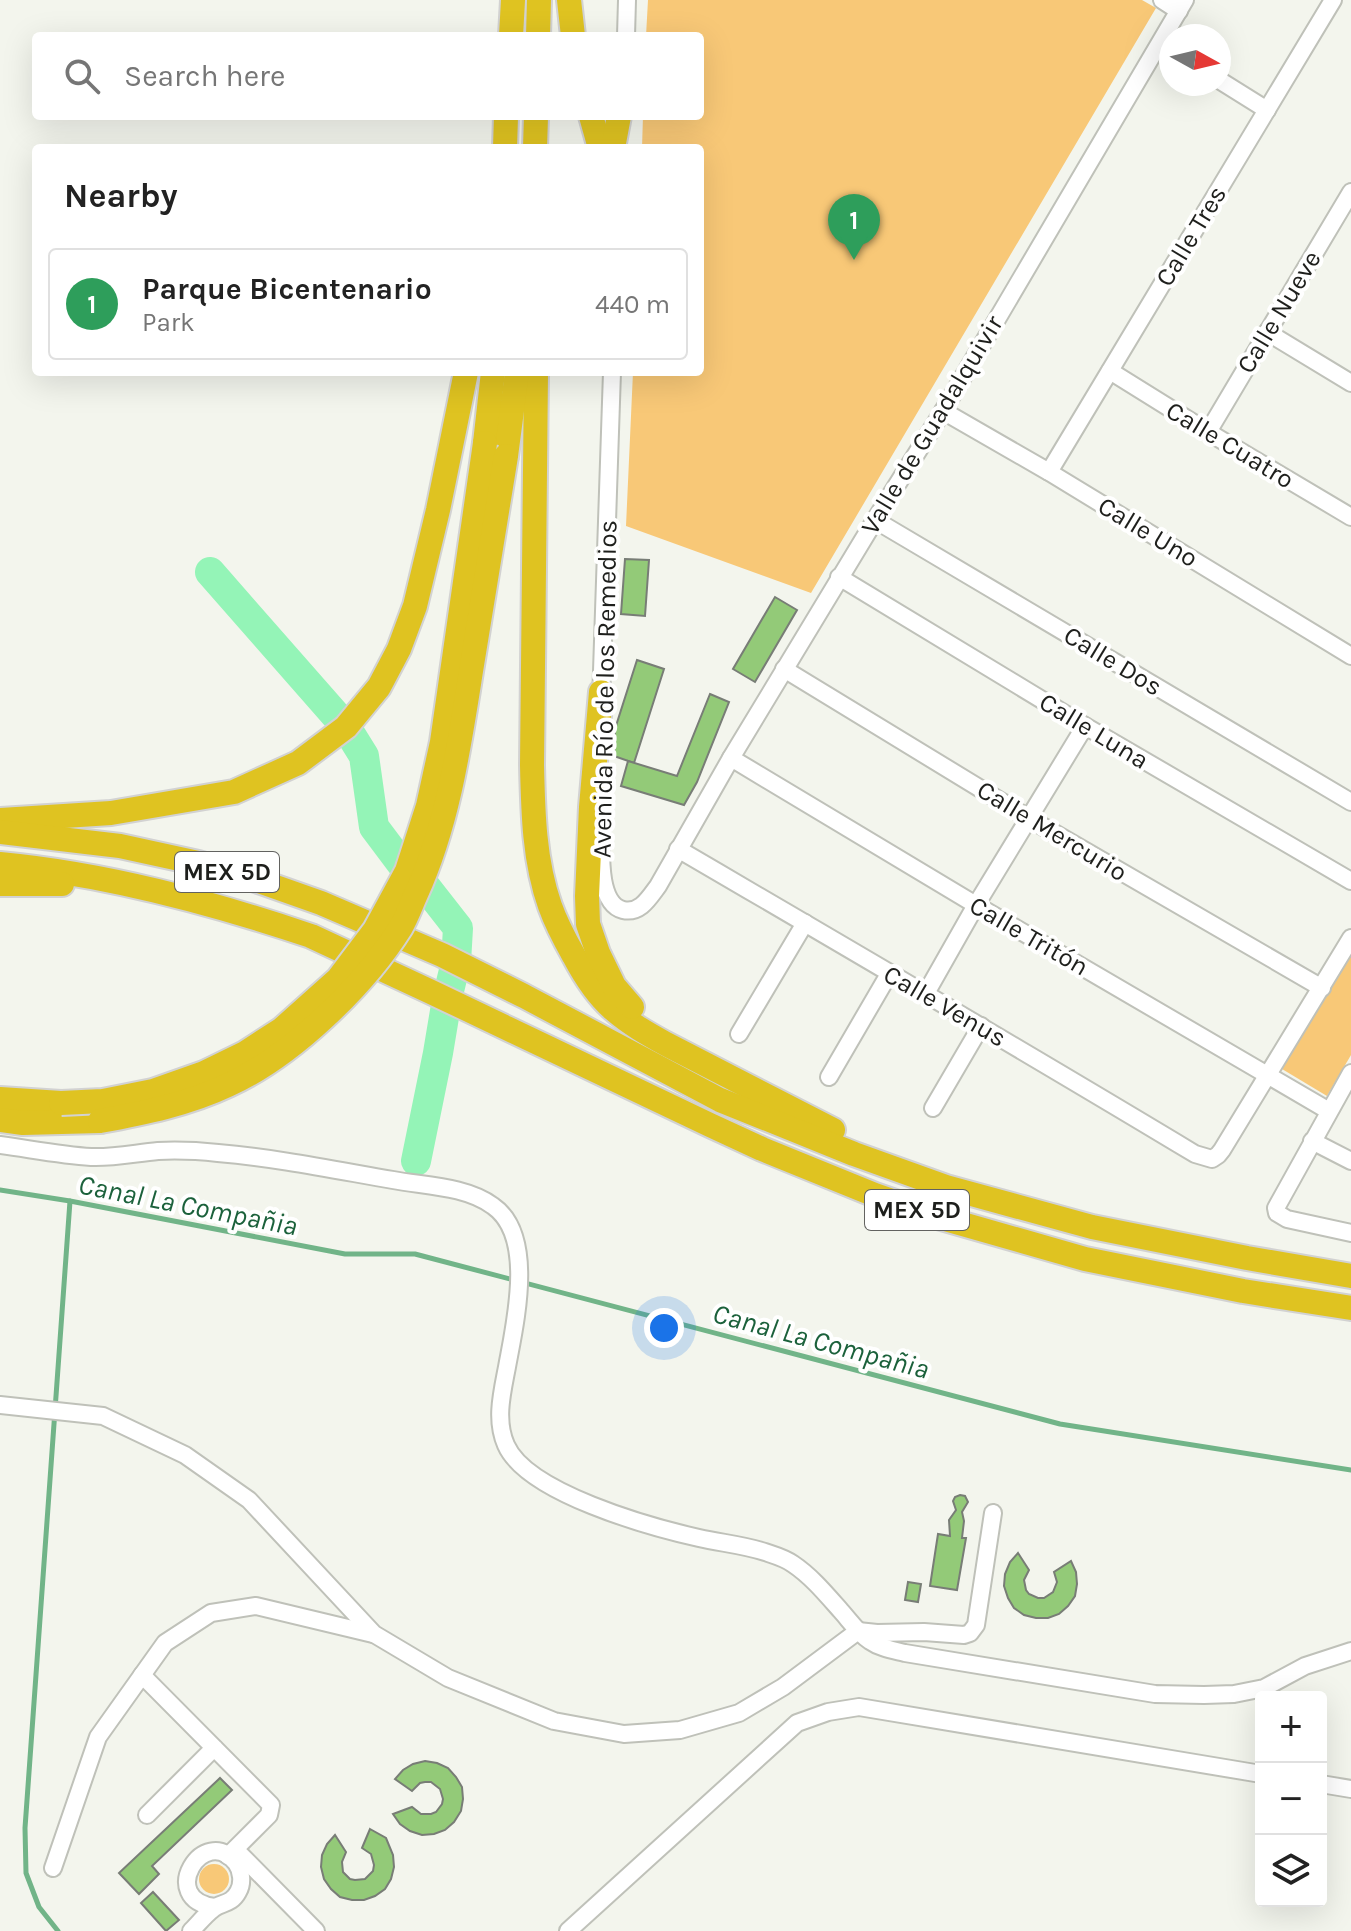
<!DOCTYPE html>
<html lang="en">
<head>
<meta charset="utf-8">
<style>
	:root { --surface:#fff; --page:#f2f2f2; --text:#222; --muted:#767676; --line:#e0e0e0; --accent:#b45309 }
	body { margin:0; font-family:Karla,sans-serif; background:var(--page); color:var(--text) }
	.controls { position:absolute; right:24px; bottom:24px; display:grid; overflow:hidden; border-radius:8px; box-shadow:0 8px 32px #0002 }
	.controls button { width:72px; height:72px; display:grid; place-items:center; padding:0; border:0; border-bottom:2px solid var(--line); background:var(--surface); color:var(--text); font:40px sans-serif }
	.compass { position:absolute; left:1159px; top:24px; width:72px; height:72px; border-radius:50%; background:var(--surface); box-shadow:0 8px 32px #0002; rotate:98deg }
	.you { position:absolute; left:664px; top:1328px; width:28px; height:28px; margin:-20px; border:6px solid #fff; border-radius:50%; background:#1a73e8; box-shadow:0 0 0 12px #1a73e833 }
	.badge { display:grid; place-items:center; width:52px; height:52px; border-radius:50%; background:var(--accent); color:#fff; font-size:26px; font-weight:700 }
	.pin { position:absolute; translate:-50% -66px; filter:drop-shadow(0 2px 4px #0008) }
	.pin::after { content:''; position:absolute; top:42px; width:28px; height:24px; background:inherit; clip-path:polygon(0 0,100% 0,50% 100%) }
	.list { margin:0; padding:0; list-style:none }
	h2 { display:flex; justify-content:space-between; align-items:center; height:104px; margin:0; padding:0 32px; font-size:34px }
	h2 small { font-size:26px; font-weight:400; color:var(--muted) }
	.list li { display:grid; grid-template-columns:52px 1fr auto; gap:24px; align-items:center; box-sizing:border-box; height:112px; margin:0 16px 16px; padding:0 16px; border:2px solid var(--line); border-radius:8px }
	.list b { display:block; font-size:30px; white-space:nowrap }
	.list p { margin:0; font-size:26px; white-space:nowrap; color:var(--muted) }
	.list em { font-size:26px; font-style:normal; color:var(--muted) }
	.icon { flex:none; width:44px; height:44px; fill:none; stroke:currentColor; stroke-width:2; stroke-linecap:round; stroke-linejoin:round }
	.map { position:relative; flex:none; width:1351px; height:1931px; overflow:hidden }
	.search { position:absolute; background:var(--surface); box-shadow:0 8px 32px #0002; left:32px; top:32px; width:672px; height:88px; display:flex; align-items:center; gap:20px; box-sizing:border-box; padding:0 28px; border-radius:8px; color:var(--muted); font-size:30px }
	.panel { position:absolute; background:var(--surface); box-shadow:0 8px 32px #0002; left:32px; top:144px; width:672px; height:232px; border-radius:8px }
	.map>svg:first-child { display:block }
	.green { fill:#f8c877 }
	.lines { fill:none; stroke-linecap:round; stroke-linejoin:round }
	.stream { stroke:#71b488; stroke-width:5 }
	.river { stroke:#94f4b7; stroke-width:30 }
	.building { fill:#93ca78; stroke:#787d76; stroke-width:2 }
	.minor-casing { stroke:#bfc1b9; stroke-width:20 }
	.highway-casing { stroke:#d2d2d2; stroke-width:28 }
	.minor { stroke:#fff; stroke-width:16 }
	.highway { stroke:#dfc321; stroke-width:24 }
	.highway-bridge-casing { stroke:#d2d2d2; stroke-width:28; stroke-linecap:butt }
	.highway-bridge { stroke:#dfc321; stroke-width:24 }
	.labels { text-anchor:middle; dominant-baseline:central; stroke-width:8; stroke-linejoin:round; paint-order:stroke }
	.shield { fill:#fff; stroke:#626260; stroke-width:2 }
	.shield-label { font-size:24px; font-weight:bold; fill:#1e1f1c }
	.street-label { font-size:26px; fill:#1e1f1c; stroke:#fff }
	.water-label { font-size:28px; font-style:italic; fill:#1b613b; stroke:#fff }
</style>
</head>
<body>
<div class="map">
<svg width="1351" height="1931" viewBox="0 0 1351 1931">
	<rect width="100%" height="100%" fill="#f3f5ed"/>
	<g class="green">
		<path d="M 648,0 L 1142,0 L 1156,8 L 811,593 L 626,526 L 633,372 L 700,372 L 700,148 L 642,148 L 643,116 L 700,116 L 700,36 L 646,36 Z"/>
		<path d="M 1351,953 L 1351,1055 L 1327,1096 L 1282,1069 Z"/>
		<circle cx="214" cy="1879" r="15"/>
	</g>
	<g class="lines">
		<g class="stream">
			<path d="M 0,1190 L 70,1201 L 345,1254 L 415,1254 L 1060,1424 L 1351,1470"/>
			<path d="M 58,1931 L 39,1907 L 26,1873 L 25,1828 L 70,1201"/>
		</g>
		<path class="river" d="M 210,572 L 346,727 L 364,756 L 374,827 L 407,871 L 422,882 L 458,928 L 456,962 L 447,999 L 438,1053 L 416,1161"/>
	</g>
	<g class="building">
		<path d="M 625,559 L 649,560 L 645,616 L 621,614 Z"/>
		<path d="M 775,597 L 797,610 L 755,682 L 733,669 Z"/>
		<path d="M 637,660 L 664,669 L 634,763 L 614,756 L 615,729 Z"/>
		<path d="M 710,694 L 729,702 L 697,782 L 684,805 L 621,786 L 628,761 L 677,776 Z"/>
		<path d="M 960,1495 L 965,1496 L 968,1502 L 962,1512 L 964,1521 L 962,1538 L 966,1538 L 957,1590 L 930,1586 L 938,1534 L 950,1536 L 949,1520 L 956,1510 L 953,1501 L 955,1497 Z"/>
		<path d="M 1018,1553 L 1029,1570 L 1024,1580 L 1026,1590 L 1029,1594 L 1038,1598 L 1044,1598 L 1053,1592 L 1057,1582 L 1054,1572 L 1071,1561 L 1076,1572 L 1077,1584 L 1075,1596 L 1068,1606 L 1059,1614 L 1048,1618 L 1036,1618 L 1024,1615 L 1014,1608 L 1008,1598 L 1004,1586 L 1005,1574 L 1010,1562 Z"/>
		<path d="M 908,1582 L 921,1584 L 918,1602 L 905,1600 Z"/>
		<path d="M 425,1761 L 437,1763 L 448,1768 L 456,1777 L 462,1787 L 463,1799 L 461,1811 L 454,1822 L 445,1830 L 434,1834 L 422,1835 L 410,1831 L 400,1824 L 393,1814 L 412,1807 L 421,1814 L 431,1814 L 436,1812 L 442,1804 L 443,1799 L 440,1789 L 431,1782 L 425,1782 L 420,1783 L 412,1791 L 395,1779 L 403,1770 L 413,1764 Z"/>
		<path d="M 220,1778 L 232,1790 L 152,1866 L 159,1874 L 139,1894 L 119,1873 Z"/>
		<path d="M 370,1829 L 386,1838 L 393,1855 L 394,1867 L 391,1879 L 385,1889 L 375,1896 L 364,1900 L 352,1900 L 340,1897 L 331,1889 L 324,1879 L 321,1867 L 322,1855 L 327,1844 L 335,1835 L 346,1852 L 342,1862 L 343,1872 L 350,1879 L 355,1880 L 365,1879 L 373,1871 L 374,1865 L 371,1854 L 362,1848 Z"/>
		<path d="M 153,1892 L 179,1920 L 166,1931 L 141,1903 Z"/>
	</g>
	<g class="lines">
		<defs>
			<g id="minor">
				<path d="M 1162,0 L 1179,11"/>
				<path d="M 626,36 L 627,0"/>
				<path d="M 1219,80 L 1267,110"/>
				<path d="M 1267,332 L 1351,383"/>
				<path d="M 1110,371 L 1208,432 L 1351,517"/>
				<path d="M 943,411 L 1049,472 L 1351,656"/>
				<path d="M 1208,432 L 1351,192"/>
				<path d="M 1049,472 L 1333,0"/>
				<path d="M 875,520 L 1351,802"/>
				<path d="M 839,577 L 1085,726 L 1351,881"/>
				<path d="M 784,669 L 1030,819 L 1322,988"/>
				<path d="M 601,701 L 612,372"/>
				<path d="M 731,758 L 976,905 L 1329,1111"/>
				<path d="M 601,820 C 602,842 595,903 623,910 C 640,914 649,898 658,886 L 731,758 L 875,520 L 943,411 L 1185,0"/>
				<path d="M 678,849 C 851,950 1024,1051 1195,1154 L 1212,1159 L 1218,1155 L 1222,1150 L 1351,938"/>
				<path d="M 925,995 L 976,905 L 1085,726"/>
				<path d="M 739,1034 L 805,923"/>
				<path d="M 1351,1073 L 1276,1208 L 1277,1213 L 1287,1219 L 1351,1233"/>
				<path d="M 829,1077 L 889,974"/>
				<path d="M 933,1108 L 981,1026"/>
				<path d="M 1312,1141 L 1351,1161"/>
				<path d="M 0,1145 C 30,1149 61,1155 91,1157 C 113,1158 136,1153 158,1151 C 177,1150 199,1151 218,1153 C 277,1158 335,1170 393,1180 C 425,1186 466,1186 493,1206 C 536,1236 515,1323 507,1367 C 502,1393 495,1420 506,1445 C 527,1493 650,1527 699,1538 C 721,1543 744,1545 765,1552 C 774,1555 785,1558 793,1564 C 811,1576 826,1594 841,1611 C 850,1621 858,1633 870,1641 C 880,1648 893,1650 905,1653 L 1155,1694 L 1204,1695 L 1234,1694 L 1264,1688 L 1305,1666 L 1351,1651"/>
				<path d="M 0,1405 L 103,1416 L 185,1455 L 249,1500 L 374,1634 L 448,1678 L 554,1721 L 624,1734 L 680,1730 L 739,1713 L 783,1687 L 858,1631 L 877,1633 L 924,1632 L 964,1635 L 970,1633 L 976,1625 L 993,1513"/>
				<path d="M 142,1675 L 271,1805 L 269,1815 L 228,1856"/>
				<path d="M 1321,1784 L 1351,1789"/>
				<path d="M 147,1815 L 214,1748"/>
				<path d="M 236,1850 L 316,1931"/>
				<path d="M 53,1868 L 98,1737 L 165,1643 L 211,1613 L 256,1606 L 373,1634"/>
				<path d="M 191,1931 C 198,1924 205,1915 213,1909 C 221,1902 231,1905 238,1892 C 243,1884 242,1871 236,1863 C 204,1822 156,1900 215,1907"/>
				<path d="M 568,1931 L 797,1723 L 828,1712 L 859,1707 L 1261,1774"/>
			</g>
			<g id="highway">
				<path d="M 569,0 L 573,36"/>
				<path d="M 511,36 L 513,0"/>
				<path d="M 538,36 L 539,0"/>
				<path d="M 591,116 L 600,148"/>
				<path d="M 505,148 L 506,116"/>
				<path d="M 535,148 L 536,116"/>
				<path d="M 613,148 L 619,116"/>
				<path d="M 536,372 L 532,765 C 533,811 534,861 550,906 C 556,923 565,940 574,956 C 584,975 597,996 614,1010 C 630,1024 648,1034 666,1044 L 833,1130"/>
				<path d="M 485,443 L 493,372"/>
				<path d="M 506,456 L 517,372"/>
				<path d="M 601,692 L 591,807 L 587,896 L 588,924 L 598,953 L 614,986 L 632,1007"/>
				<path d="M 1,820 L 111,813 L 234,792 L 298,763 L 346,727 L 379,687 L 399,649 L 415,606 L 438,510 L 466,372"/>
				<path d="M 0,832 L 120,846 L 198,863 L 253,879 L 321,903 L 442,955 L 524,996 L 720,1100 L 854,1154 L 946,1187 L 1092,1227 L 1247,1258 L 1351,1276"/>
				<path d="M 0,864 C 106,874 210,902 311,936 L 429,991 L 710,1125 L 762,1149 L 875,1195 L 938,1217 L 1085,1259 L 1243,1291 L 1351,1308"/>
				<path d="M 0,884 L 62,884"/>
				<path d="M 0,1099 L 61,1103"/>
				<path d="M 0,1120 L 23,1123 L 100,1121"/>
			</g>
		</defs>
		<use href="#minor" class="minor-casing"/>
		<use href="#highway" class="highway-casing"/>
		<use href="#minor" class="minor"/>
		<use href="#highway" class="highway"/>
		<defs>
			<g id="highway-bridge">
				<path d="M 61,1103 L 103,1101 L 153,1091 L 204,1073 L 245,1053 L 282,1029 L 338,979 L 375,930 L 407,871 L 428,806 L 442,742 L 485,443"/>
				<path d="M 100,1121 C 144,1113 188,1104 228,1085 C 292,1056 364,986 401,927 C 407,917 411,905 416,894 C 448,824 459,747 471,671 C 483,599 495,527 506,456"/>
			</g>
		</defs>
		<use href="#highway-bridge" class="highway-bridge-casing"/>
		<use href="#highway-bridge" class="highway-bridge"/>
	</g>
	<g class="labels">
		<g class="shield">
			<rect x="175" y="852" width="104" height="40" rx="6"/>
			<rect x="865" y="1190" width="104" height="40" rx="6"/>
		</g>
		<g class="shield-label">
			<text x="227" y="872">MEX 5D</text>
			<text x="917" y="1210">MEX 5D</text>
		</g>
		<g class="street-label">
			<text transform="translate(1191 236) rotate(-59)">Calle Tres</text>
			<text transform="translate(1279 312) rotate(-59)">Calle Nueve</text>
			<text transform="translate(932 425) rotate(-59)">Valle de Guadalquivir</text>
			<text transform="translate(1230 445) rotate(31)">Calle Cuatro</text>
			<text transform="translate(1148 532) rotate(31)">Calle Uno</text>
			<text transform="translate(1113 661) rotate(31)">Calle Dos</text>
			<text transform="translate(605 689) rotate(-89)">Avenida Río de los Remedios</text>
			<text transform="translate(1094 731) rotate(31)">Calle Luna</text>
			<text transform="translate(1052 831) rotate(31)">Calle Mercurio</text>
			<text transform="translate(1029 936) rotate(30)">Calle Tritón</text>
			<text transform="translate(945 1006) rotate(30)">Calle Venus</text>
		</g>
		<g class="water-label">
			<text transform="translate(188 1205) rotate(11)">Canal La Compañia</text>
			<text transform="translate(821 1341) rotate(15)">Canal La Compañia</text>
		</g>
	</g>
</svg>
<div class="controls">
<button>+</button>
<button>−</button>
<button><svg class="icon" aria-label="layers" viewBox="0 0 24 24"><path d="M12 4l9 5-9 5-9-5zM3 14l9 5 9-5"/></svg></button>
</div>
<svg class="compass" viewBox="-18 -18 36 36"><path d="M0-13l5 13h-10z" fill="#e53935"/><path d="M0 13l5-13h-10z" fill="#767676"/></svg>
<div class="you"></div>
<div class="pin badge" style="left:854px;top:260px;background:#2e9e5b">1</div>
<div class="search"><svg class="icon" aria-label="search" viewBox="0 0 24 24"><circle cx="10" cy="10" r="6"/><path d="M15 15l6 6"/></svg>Search here</div>
<section class="panel">
<h2>Nearby<small></small></h2>
<ul class="list">
<li><span class="badge" style="background:#2e9e5b">1</span><div><b>Parque Bicentenario</b><p>Park</p></div><em>440 m</em></li>
</ul>
</section>
</div>
</body>
</html>
